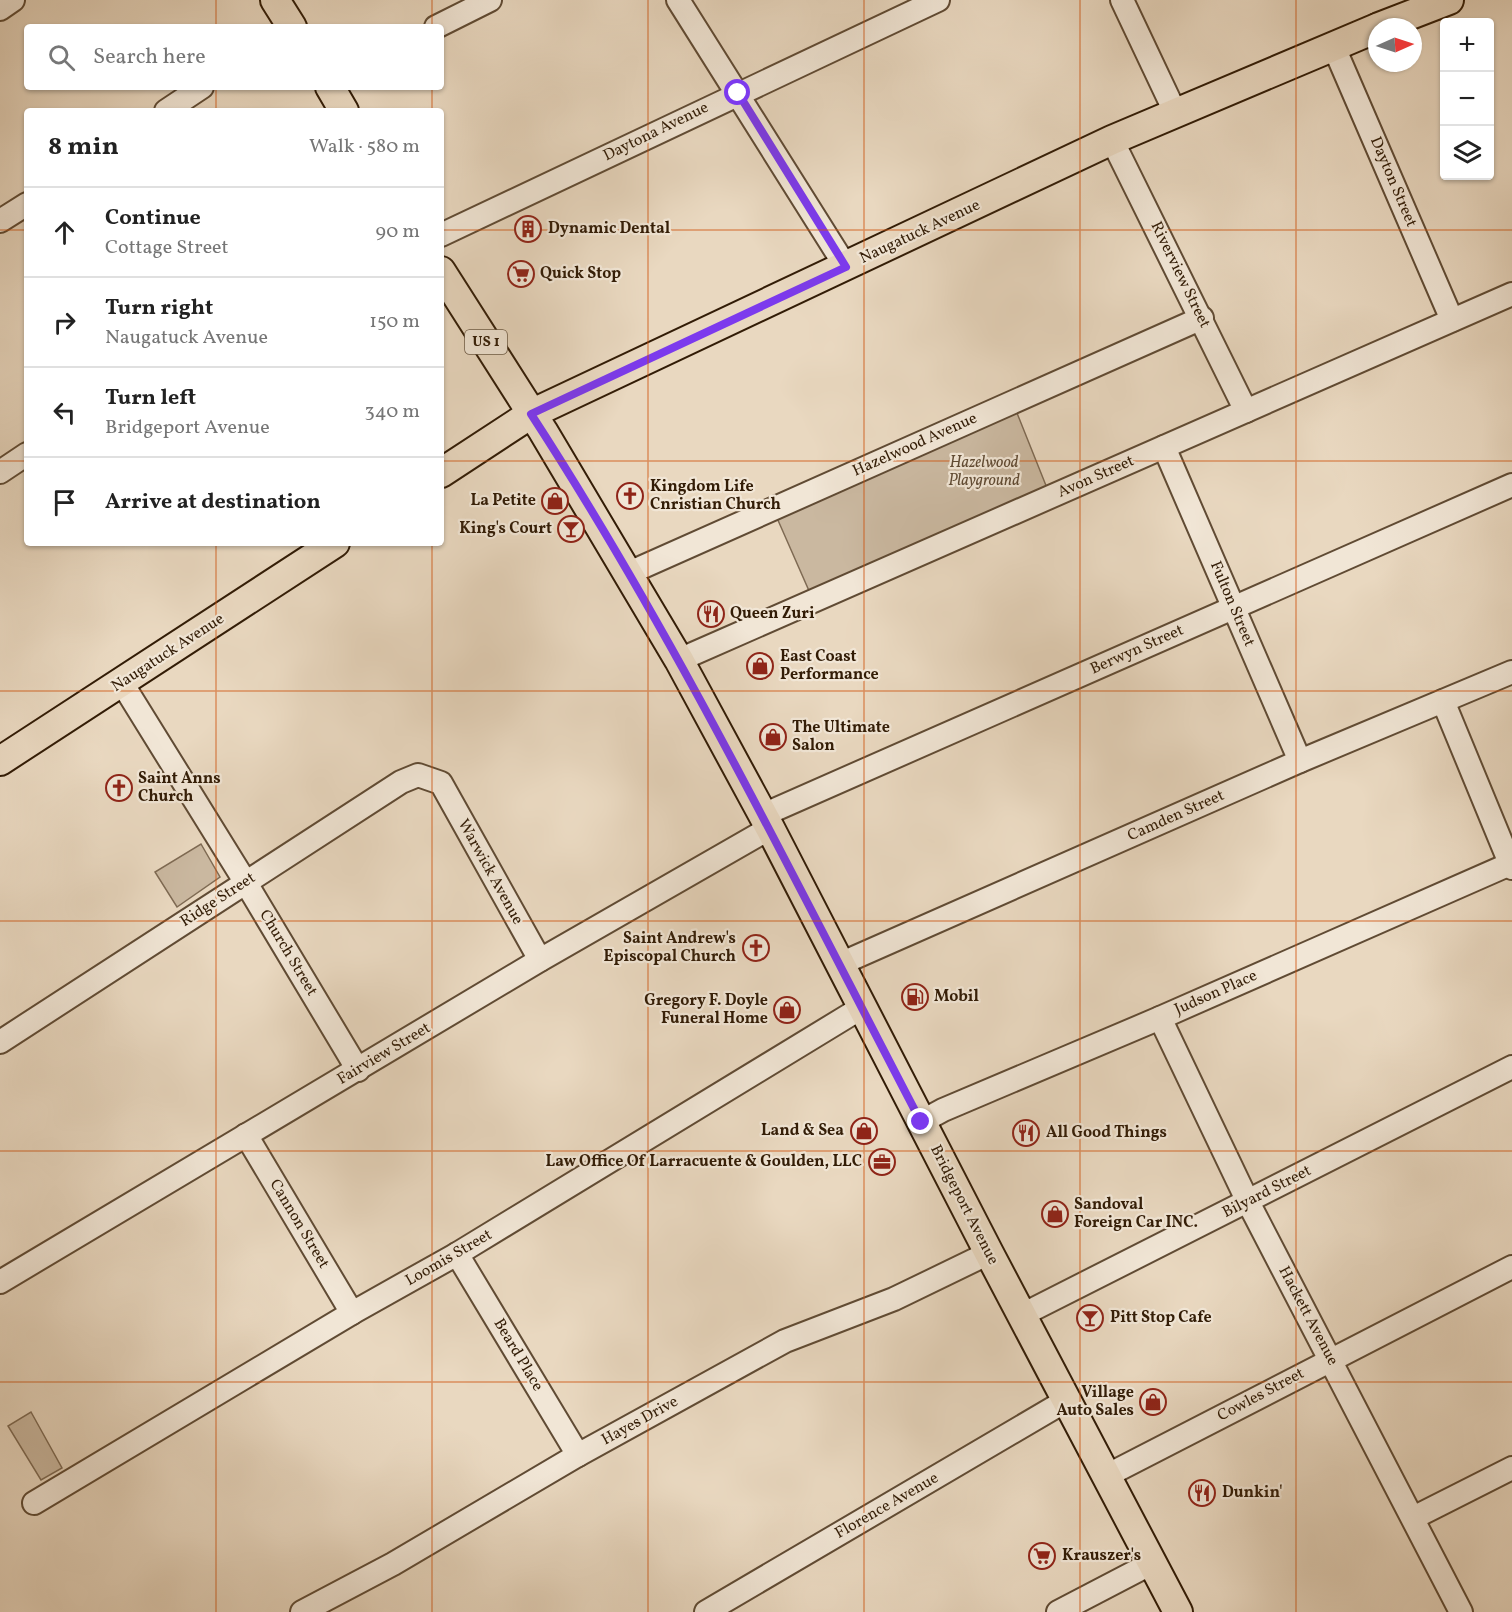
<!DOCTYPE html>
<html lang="en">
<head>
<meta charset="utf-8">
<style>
	:root { --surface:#fff; --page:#f6f6f6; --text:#222; --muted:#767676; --line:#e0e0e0 }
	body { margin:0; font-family:Vollkorn,serif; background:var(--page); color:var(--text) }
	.controls { position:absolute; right:18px; top:18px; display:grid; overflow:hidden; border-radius:6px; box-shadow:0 2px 4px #0004 }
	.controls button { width:54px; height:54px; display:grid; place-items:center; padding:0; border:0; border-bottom:2px solid var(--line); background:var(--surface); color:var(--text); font:30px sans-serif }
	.compass { position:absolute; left:1368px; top:18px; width:54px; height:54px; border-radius:50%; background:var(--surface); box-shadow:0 2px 4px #0004; rotate:87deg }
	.stop { position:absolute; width:18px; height:18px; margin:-14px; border:4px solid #7c3aed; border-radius:50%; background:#fff }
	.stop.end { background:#7c3aed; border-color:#fff; box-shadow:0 2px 6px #0008 }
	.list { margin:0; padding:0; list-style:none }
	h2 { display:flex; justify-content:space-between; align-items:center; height:78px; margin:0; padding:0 24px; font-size:26px }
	h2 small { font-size:20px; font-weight:400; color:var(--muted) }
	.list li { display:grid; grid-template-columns:39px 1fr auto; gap:18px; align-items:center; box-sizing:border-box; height:90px; padding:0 24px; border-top:2px solid var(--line) }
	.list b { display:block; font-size:22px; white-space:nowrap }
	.list p { margin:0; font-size:20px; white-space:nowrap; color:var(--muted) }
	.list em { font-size:20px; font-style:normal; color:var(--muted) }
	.icon { flex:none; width:33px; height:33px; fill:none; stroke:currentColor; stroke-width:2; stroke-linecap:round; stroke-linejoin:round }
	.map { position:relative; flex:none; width:1512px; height:1612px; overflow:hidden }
	.search { position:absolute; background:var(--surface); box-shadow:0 2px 4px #0004; left:24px; top:24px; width:420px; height:66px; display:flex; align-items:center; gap:15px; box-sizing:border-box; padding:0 21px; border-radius:6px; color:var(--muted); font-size:22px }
	.panel { position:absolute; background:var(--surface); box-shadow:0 2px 4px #0004; left:24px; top:108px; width:420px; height:438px; border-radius:6px }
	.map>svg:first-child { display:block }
	.green { fill:#cab8a0; stroke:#7e6a53; stroke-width:1.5 }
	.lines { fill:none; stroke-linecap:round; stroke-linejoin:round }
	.minor-casing { stroke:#604b34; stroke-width:26 }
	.major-casing { stroke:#321c06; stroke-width:32 }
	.minor { stroke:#f1e6d6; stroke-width:22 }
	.major { stroke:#e9d8c0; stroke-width:28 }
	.route { stroke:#7c3aed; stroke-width:8 }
	.grid { fill:none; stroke:#cd500b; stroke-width:1.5; stroke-opacity:0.55 }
	.labels { text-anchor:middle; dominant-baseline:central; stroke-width:4.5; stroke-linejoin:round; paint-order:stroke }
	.shield { fill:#f1e6d6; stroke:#6b5944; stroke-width:1.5 }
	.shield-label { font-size:15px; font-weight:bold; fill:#321c06 }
	.street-label { font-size:16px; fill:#321c06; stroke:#f1e6d6 }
	.poi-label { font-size:16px; font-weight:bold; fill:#321c06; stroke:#f1e6d6; text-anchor:start }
	.park-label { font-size:16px; font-style:italic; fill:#604b34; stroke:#f1e6d6 }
</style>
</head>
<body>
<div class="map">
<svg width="1512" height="1612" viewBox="0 0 1512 1612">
	<rect width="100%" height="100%" fill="#e9d8c0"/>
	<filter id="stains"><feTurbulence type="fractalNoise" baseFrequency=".00333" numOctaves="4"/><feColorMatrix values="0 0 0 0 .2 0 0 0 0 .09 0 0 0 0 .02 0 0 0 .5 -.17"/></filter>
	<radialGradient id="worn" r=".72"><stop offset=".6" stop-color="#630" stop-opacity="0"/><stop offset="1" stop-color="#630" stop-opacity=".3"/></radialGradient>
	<g class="green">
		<path d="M 1014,412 L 1017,413 L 1049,493 L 810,593 L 777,518 Z"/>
		<path d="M 201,844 L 220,877 L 177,907 L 155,872 Z"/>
		<path d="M 31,1412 L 62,1468 L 41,1480 L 8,1426 Z"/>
	</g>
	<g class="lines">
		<defs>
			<g id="minor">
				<path d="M 678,0 L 846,267"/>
				<path d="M 1122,0 L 1175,112"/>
				<path d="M 0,9 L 13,0"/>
				<path d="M 436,27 L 490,0"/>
				<path d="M 1333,45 L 1452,320"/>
				<path d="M 166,111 L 202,87"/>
				<path d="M 1112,140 L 1246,411"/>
				<path d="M 0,221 L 27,204"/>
				<path d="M 441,235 L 938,0"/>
				<path d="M 1164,447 L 1300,761"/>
				<path d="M 0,472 L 27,454"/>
				<path d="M 629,573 L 1202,318"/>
				<path d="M 679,660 L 1512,294"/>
				<path d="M 122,683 L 246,883 L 358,1070"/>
				<path d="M 1443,701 L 1512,868"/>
				<path d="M 763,815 L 1512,485"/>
				<path d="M 840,964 L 1300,761 L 1512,672"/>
				<path d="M 1160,1018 L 1248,1202 L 1461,1612"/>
				<path d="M 0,1042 L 401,782 L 418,775 L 441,783 L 540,960"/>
				<path d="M 921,1122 L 943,1110 L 1160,1018 L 1510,864"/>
				<path d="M 246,1135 L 352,1313"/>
				<path d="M 457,1254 L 578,1455"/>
				<path d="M 0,1282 L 540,960 L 770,828"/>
				<path d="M 1022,1315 L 1512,1067"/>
				<path d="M 1106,1476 L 1512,1267"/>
				<path d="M 34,1503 L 352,1313 L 457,1254 L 861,1008"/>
				<path d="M 1413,1518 L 1512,1468"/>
				<path d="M 302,1612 L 393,1564 L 578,1455 L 785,1341 L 894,1299 L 989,1253"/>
				<path d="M 706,1612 L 1067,1400"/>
				<path d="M 1058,1612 L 1152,1563"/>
			</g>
			<g id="major">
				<path d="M 275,0 L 292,27"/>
				<path d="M 1379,27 L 1449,0"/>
				<path d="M 330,87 L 344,111"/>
				<path d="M 441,271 L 543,431 L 679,660 L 770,828 L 989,1253 L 1178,1612"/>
				<path d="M 441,473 L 531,414 L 1112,140 L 1377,28"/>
				<path d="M 0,761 L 335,543"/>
			</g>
		</defs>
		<use href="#minor" class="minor-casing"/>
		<use href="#major" class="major-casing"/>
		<use href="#minor" class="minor"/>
		<use href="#major" class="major"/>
	</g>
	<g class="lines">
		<path class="route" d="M 738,93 L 846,267 L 531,414 C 678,640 796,883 921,1122"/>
	</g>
	<path class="grid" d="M 216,0 L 216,27M 432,0 L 432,27M 648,0 L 648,1612M 864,0 L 864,1612M 1080,0 L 1080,1612M 1296,0 L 1296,1612M 216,87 L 216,111M 432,87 L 432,111M 0,230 L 27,230M 441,230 L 1512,230M 0,461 L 27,461M 441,461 L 1512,461M 216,543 L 216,1612M 432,543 L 432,1612M 0,691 L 1512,691M 0,921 L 1512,921M 0,1151 L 1512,1151M 0,1382 L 1512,1382"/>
	<defs>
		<symbol id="building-ring" viewBox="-11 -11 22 22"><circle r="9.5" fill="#f1e6d6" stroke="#8f2418" stroke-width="1.5"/><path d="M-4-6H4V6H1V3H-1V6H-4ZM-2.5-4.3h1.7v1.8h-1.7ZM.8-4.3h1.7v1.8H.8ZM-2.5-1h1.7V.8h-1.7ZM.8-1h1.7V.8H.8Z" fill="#8f2418"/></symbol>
		<symbol id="supermarket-ring" viewBox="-11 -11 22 22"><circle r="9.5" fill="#f1e6d6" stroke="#8f2418" stroke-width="1.5"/><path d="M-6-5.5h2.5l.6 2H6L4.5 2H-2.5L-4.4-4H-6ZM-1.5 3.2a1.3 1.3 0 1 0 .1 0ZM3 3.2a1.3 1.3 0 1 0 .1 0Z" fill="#8f2418"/></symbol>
		<symbol id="church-ring" viewBox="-11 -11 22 22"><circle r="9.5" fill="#f1e6d6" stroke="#8f2418" stroke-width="1.5"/><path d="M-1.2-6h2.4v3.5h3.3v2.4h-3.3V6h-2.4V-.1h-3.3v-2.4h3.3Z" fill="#8f2418"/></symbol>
		<symbol id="shop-ring" viewBox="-11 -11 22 22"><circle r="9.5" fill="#f1e6d6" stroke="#8f2418" stroke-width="1.5"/><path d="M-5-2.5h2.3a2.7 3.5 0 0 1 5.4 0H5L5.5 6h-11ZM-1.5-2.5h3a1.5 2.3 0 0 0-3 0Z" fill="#8f2418"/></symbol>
		<symbol id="bar-ring" viewBox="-11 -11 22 22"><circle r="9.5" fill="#f1e6d6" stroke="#8f2418" stroke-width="1.5"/><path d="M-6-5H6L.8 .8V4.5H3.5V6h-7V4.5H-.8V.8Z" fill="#8f2418"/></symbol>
		<symbol id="restaurant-ring" viewBox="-11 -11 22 22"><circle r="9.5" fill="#f1e6d6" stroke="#8f2418" stroke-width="1.5"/><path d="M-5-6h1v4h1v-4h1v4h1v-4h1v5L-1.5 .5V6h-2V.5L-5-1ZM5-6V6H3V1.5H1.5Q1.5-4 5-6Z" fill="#8f2418"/></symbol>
		<symbol id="fuel-ring" viewBox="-11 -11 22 22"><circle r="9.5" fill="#f1e6d6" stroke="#8f2418" stroke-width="1.5"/><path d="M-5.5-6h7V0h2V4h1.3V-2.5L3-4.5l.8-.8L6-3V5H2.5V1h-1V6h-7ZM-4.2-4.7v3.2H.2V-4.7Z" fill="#8f2418"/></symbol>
		<symbol id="office-ring" viewBox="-11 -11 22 22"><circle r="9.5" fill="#f1e6d6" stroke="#8f2418" stroke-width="1.5"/><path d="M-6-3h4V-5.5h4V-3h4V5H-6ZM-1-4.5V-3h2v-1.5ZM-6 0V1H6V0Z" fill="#8f2418"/></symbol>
	</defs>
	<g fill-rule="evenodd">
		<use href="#building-ring" x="513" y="214" width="30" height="30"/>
		<use href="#supermarket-ring" x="506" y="259" width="30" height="30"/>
		<use href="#church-ring" x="615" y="481" width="30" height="30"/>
		<use href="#shop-ring" x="540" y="486" width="30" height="30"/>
		<use href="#bar-ring" x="556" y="514" width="30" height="30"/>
		<use href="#restaurant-ring" x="696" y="599" width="30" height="30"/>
		<use href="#shop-ring" x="745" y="651" width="30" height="30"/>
		<use href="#shop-ring" x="758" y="722" width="30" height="30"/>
		<use href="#church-ring" x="104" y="773" width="30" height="30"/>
		<use href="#church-ring" x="741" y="933" width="30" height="30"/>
		<use href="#fuel-ring" x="900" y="982" width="30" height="30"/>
		<use href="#shop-ring" x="772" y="995" width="30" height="30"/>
		<use href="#shop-ring" x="849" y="1116" width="30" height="30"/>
		<use href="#restaurant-ring" x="1011" y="1118" width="30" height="30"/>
		<use href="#office-ring" x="867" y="1147" width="30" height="30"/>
		<use href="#shop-ring" x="1040" y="1199" width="30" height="30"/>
		<use href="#bar-ring" x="1075" y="1303" width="30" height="30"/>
		<use href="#shop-ring" x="1138" y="1387" width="30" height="30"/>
		<use href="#restaurant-ring" x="1187" y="1478" width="30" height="30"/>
		<use href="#supermarket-ring" x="1027" y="1541" width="30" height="30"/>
	</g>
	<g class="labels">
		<rect class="shield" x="465" y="330" width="42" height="24" rx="4.5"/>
		<g class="shield-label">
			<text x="486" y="342">US 1</text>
		</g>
		<g class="street-label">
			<text transform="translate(656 132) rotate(-26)">Daytona Avenue</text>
			<text transform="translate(1393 182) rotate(67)">Dayton Street</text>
			<text transform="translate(920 232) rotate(-25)">Naugatuck Avenue</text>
			<text transform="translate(1180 275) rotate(64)">Riverview Street</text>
			<text transform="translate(915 445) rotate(-24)">Hazelwood Avenue</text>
			<text transform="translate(1096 477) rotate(-24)">Avon Street</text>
			<text transform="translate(1232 604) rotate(67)">Fulton Street</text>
			<text transform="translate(1137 650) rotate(-24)">Berwyn Street</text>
			<text transform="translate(168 653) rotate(-33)">Naugatuck Avenue</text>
			<text transform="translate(1176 816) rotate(-24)">Camden Street</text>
			<text transform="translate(490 872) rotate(61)">Warwick Avenue</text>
			<text transform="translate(218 900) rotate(-33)">Ridge Street</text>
			<text transform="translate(288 953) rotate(59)">Church Street</text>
			<text transform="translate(1216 993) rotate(-24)">Judson Place</text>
			<text transform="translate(384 1054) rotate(-31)">Fairview Street</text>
			<text transform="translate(1267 1192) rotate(-27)">Bilyard Street</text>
			<text transform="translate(964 1205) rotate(63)">Bridgeport Avenue</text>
			<text transform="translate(299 1224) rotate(59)">Cannon Street</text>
			<text transform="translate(449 1258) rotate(-30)">Loomis Street</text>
			<text transform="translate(1308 1316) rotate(62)">Hackett Avenue</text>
			<text transform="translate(518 1355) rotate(59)">Beard Place</text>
			<text transform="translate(1261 1395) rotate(-28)">Cowles Street</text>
			<text transform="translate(640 1421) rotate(-29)">Hayes Drive</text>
			<text transform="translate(887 1506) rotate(-30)">Florence Avenue</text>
		</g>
		<g class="poi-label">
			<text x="548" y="229">Dynamic Dental</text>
			<text x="540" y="274">Quick Stop</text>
			<text x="650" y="487">Kingdom Life<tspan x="650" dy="18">Cnristian Church</tspan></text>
			<text x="536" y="501" text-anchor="end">La Petite</text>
			<text x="552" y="529" text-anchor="end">King's Court</text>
			<text x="730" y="614">Queen Zuri</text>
			<text x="780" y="657">East Coast<tspan x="780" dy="18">Performance</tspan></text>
			<text x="792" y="728">The Ultimate<tspan x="792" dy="18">Salon</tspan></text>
			<text x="138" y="779">Saint Anns<tspan x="138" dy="18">Church</tspan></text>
			<text x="736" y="939" text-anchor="end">Saint Andrew's<tspan x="736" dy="18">Episcopal Church</tspan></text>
			<text x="934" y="997">Mobil</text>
			<text x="768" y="1001" text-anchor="end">Gregory F. Doyle<tspan x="768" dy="18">Funeral Home</tspan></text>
			<text x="844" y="1131" text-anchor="end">Land &amp; Sea</text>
			<text x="1046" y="1133">All Good Things</text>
			<text x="862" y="1162" text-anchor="end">Law Office Of Larracuente &amp; Goulden, LLC</text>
			<text x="1074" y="1205">Sandoval<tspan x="1074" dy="18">Foreign Car INC.</tspan></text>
			<text x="1110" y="1318">Pitt Stop Cafe</text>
			<text x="1134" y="1393" text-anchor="end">Village<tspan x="1134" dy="18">Auto Sales</tspan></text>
			<text x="1222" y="1493">Dunkin'</text>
			<text x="1062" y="1556">Krauszer's</text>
		</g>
		<g class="park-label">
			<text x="984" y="463">Hazelwood<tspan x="984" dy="18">Playground</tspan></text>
		</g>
	</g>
	<rect width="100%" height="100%" filter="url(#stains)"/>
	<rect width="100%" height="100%" fill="url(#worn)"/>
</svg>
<div class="controls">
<button>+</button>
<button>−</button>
<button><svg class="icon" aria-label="layers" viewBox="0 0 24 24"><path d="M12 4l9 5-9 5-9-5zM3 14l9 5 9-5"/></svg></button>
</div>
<svg class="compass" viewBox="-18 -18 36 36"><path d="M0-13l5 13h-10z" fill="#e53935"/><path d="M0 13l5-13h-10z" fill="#767676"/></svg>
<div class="stop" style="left:738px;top:93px"></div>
<div class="stop end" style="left:921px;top:1122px"></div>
<div class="search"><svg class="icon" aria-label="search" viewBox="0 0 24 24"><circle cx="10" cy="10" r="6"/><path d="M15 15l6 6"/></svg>Search here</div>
<section class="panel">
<h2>8 min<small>Walk · 580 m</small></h2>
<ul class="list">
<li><svg class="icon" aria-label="ahead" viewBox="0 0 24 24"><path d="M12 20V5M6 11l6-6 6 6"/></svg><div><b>Continue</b><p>Cottage Street</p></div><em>90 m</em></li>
<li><svg class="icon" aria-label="right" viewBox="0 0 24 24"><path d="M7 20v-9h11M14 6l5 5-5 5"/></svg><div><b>Turn right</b><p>Naugatuck Avenue</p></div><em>150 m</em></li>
<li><svg class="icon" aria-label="left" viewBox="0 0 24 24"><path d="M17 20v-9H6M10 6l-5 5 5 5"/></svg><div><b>Turn left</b><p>Bridgeport Avenue</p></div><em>340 m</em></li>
<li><svg class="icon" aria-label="arrive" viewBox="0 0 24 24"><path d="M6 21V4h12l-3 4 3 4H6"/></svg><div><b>Arrive at destination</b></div></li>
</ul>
</section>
</div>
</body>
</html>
